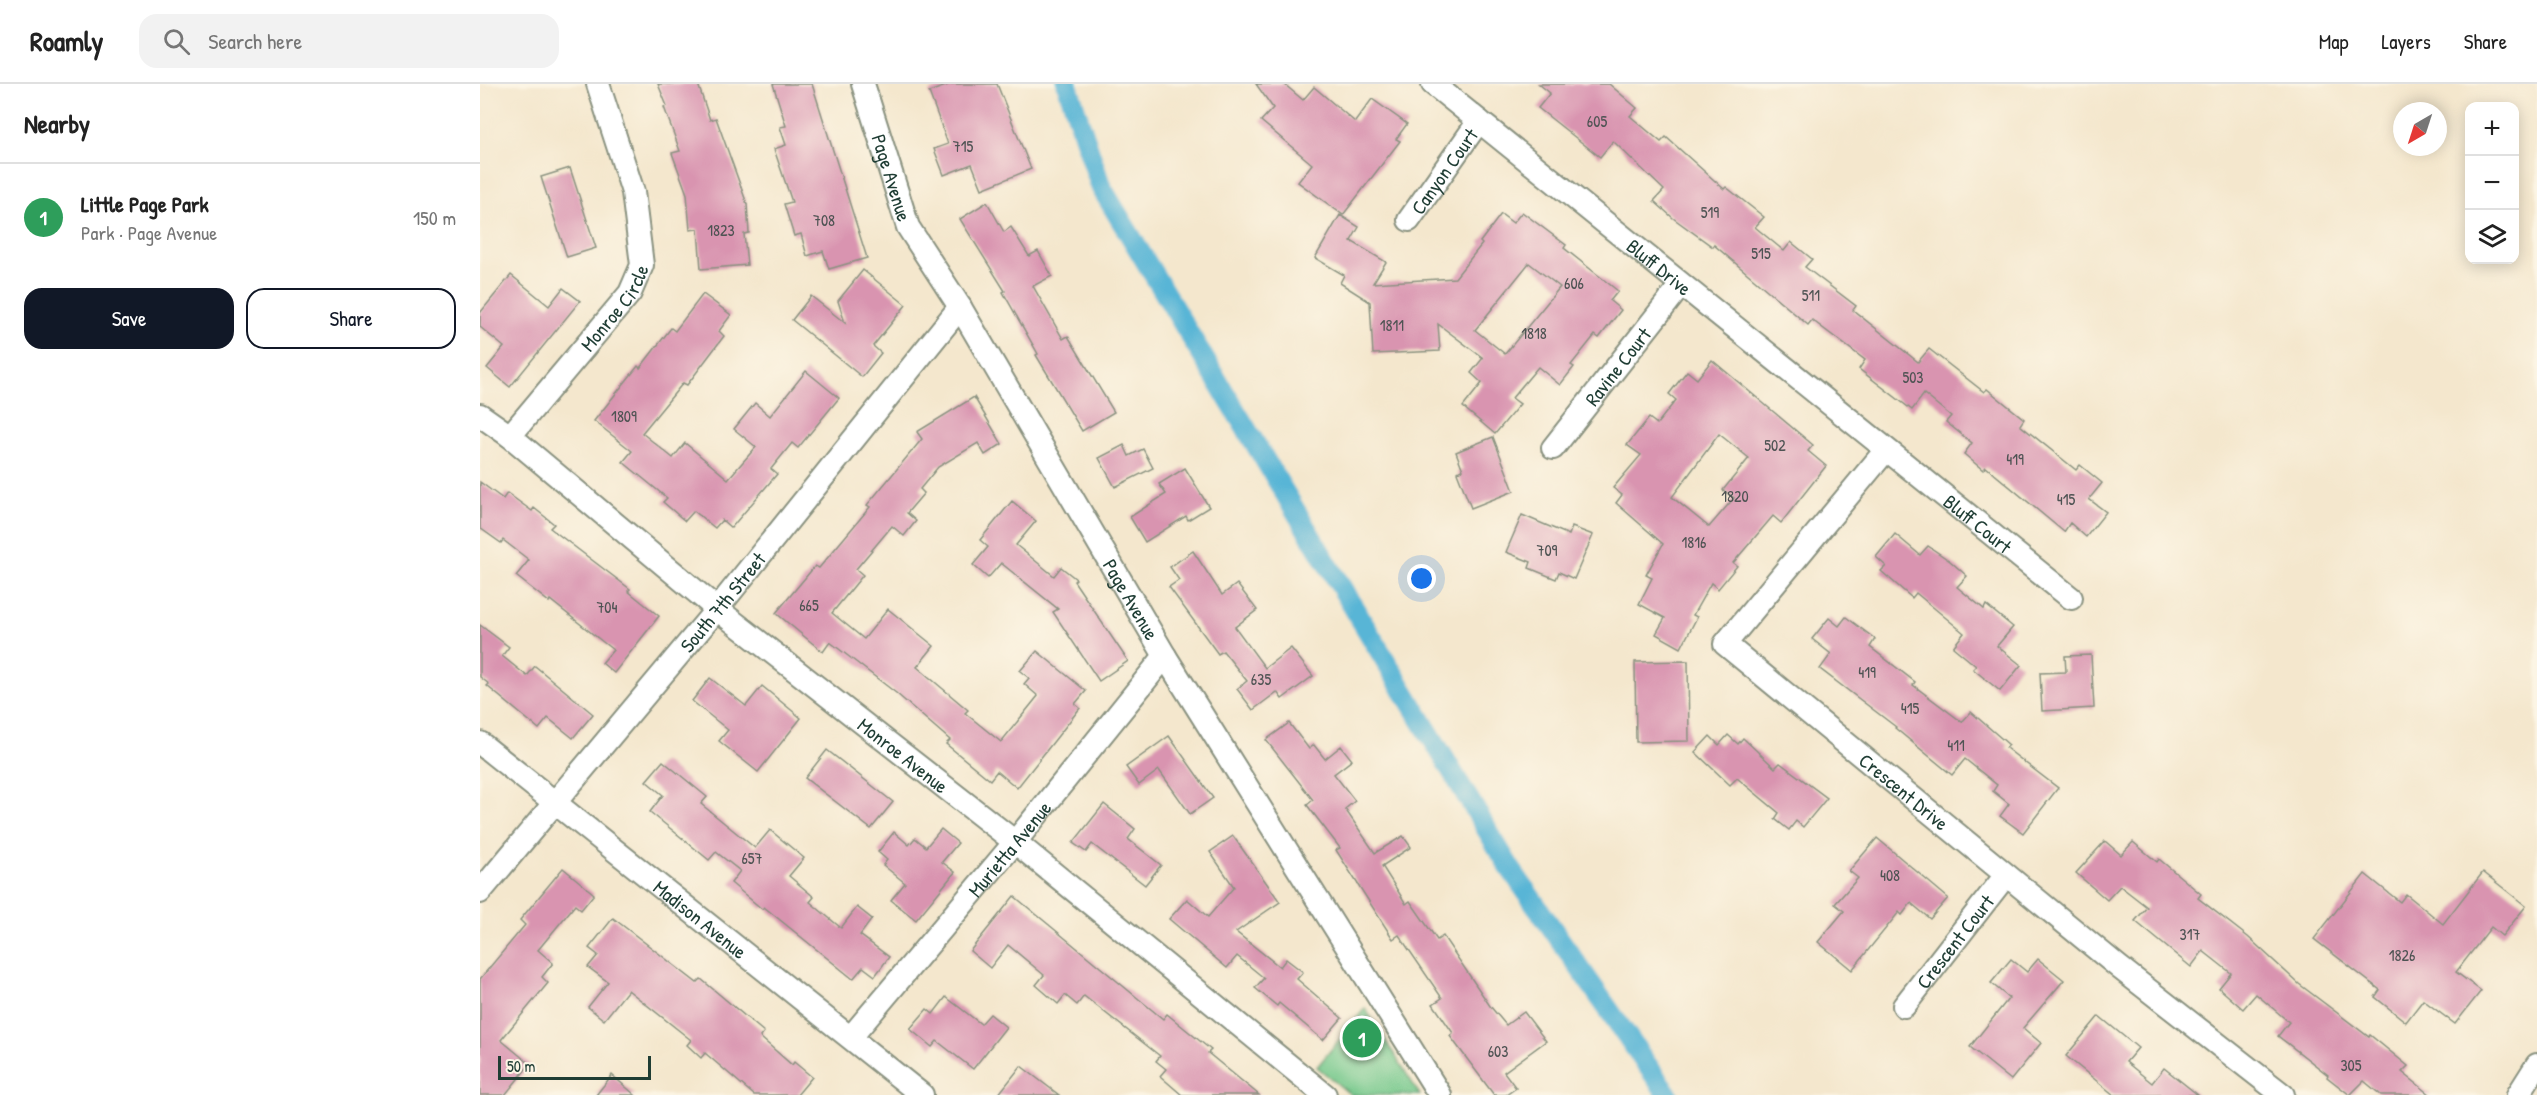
<!DOCTYPE html>
<html lang="en">
<head>
<meta charset="utf-8">
<style>
	:root { --surface:#fff; --page:#f2f2f2; --text:#222; --muted:#767676; --line:#e0e0e0; --accent:#111827 }
	body { margin:0; font-family:"Patrick Hand",sans-serif; background:var(--page); color:var(--text) }
	.controls { position:absolute; right:18px; top:18px; display:grid; overflow:hidden; border-radius:12px; box-shadow:0 3px 15px #0003 }
	.controls button { width:54px; height:54px; display:grid; place-items:center; padding:0; border:0; border-bottom:2px solid var(--line); background:var(--surface); color:var(--text); font:30px sans-serif }
	.compass { position:absolute; left:1913px; top:18px; width:54px; height:54px; border-radius:50%; background:var(--surface); box-shadow:0 3px 15px #0003; rotate:219deg }
	.scale { position:absolute; left:18px; bottom:15px; width:153px; box-sizing:border-box; padding-left:6px; border:3px solid #1f3d34; border-top:0; font-size:16px; line-height:21px; white-space:nowrap; color:#1f3d34; -webkit-text-stroke:4px #fcf5e5; paint-order:stroke }
	.you { position:absolute; left:942px; top:495px; width:21px; height:21px; margin:-15px; border:4px solid #fff; border-radius:50%; background:#1a73e8; box-shadow:0 0 0 9px #1a73e833 }
	.badge { display:grid; place-items:center; width:39px; height:39px; border-radius:50%; background:var(--accent); color:#fff; font-size:20px; font-weight:700 }
	.pin { position:absolute; translate:-50% -50%; border:3px solid #fff; box-shadow:0 2px 6px #0006 }
	.list { margin:0; padding:0; list-style:none }
	h2 { display:flex; justify-content:space-between; align-items:center; height:78px; margin:0; padding:0 24px; font-size:26px }
	h2 small { font-size:20px; font-weight:400; color:var(--muted) }
	.list li { display:grid; grid-template-columns:39px 1fr auto; gap:18px; align-items:center; box-sizing:border-box; height:108px; padding:0 24px; border-top:2px solid var(--line) }
	.list b { display:block; font-size:22px; white-space:nowrap }
	.list p { margin:0; font-size:20px; white-space:nowrap; color:var(--muted) }
	.list em { font-size:20px; font-style:normal; color:var(--muted) }
	.actions { display:flex; gap:12px; padding:18px 24px }
	.actions a { flex:1; padding:14px 0; border:2px solid var(--accent); border-radius:18px; text-align:center; font-size:21px; color:var(--accent) }
	.actions .main { background:var(--accent); color:#fff }
	.icon { flex:none; width:33px; height:33px; fill:none; stroke:currentColor; stroke-width:2; stroke-linecap:round; stroke-linejoin:round }
	.map { position:relative; flex:none; width:2057px; height:1011px; overflow:hidden }
	header { display:flex; align-items:center; gap:36px; box-sizing:border-box; height:84px; padding:0 30px; background:var(--surface); border-bottom:2px solid var(--line) }
	header strong { font-size:28px }
	nav { display:flex; gap:33px; margin-inline-start:auto; font-size:21px }
	.search { width:420px; height:54px; background:var(--page); display:flex; align-items:center; gap:15px; box-sizing:border-box; padding:0 21px; border-radius:18px; color:var(--muted); font-size:22px }
	main { display:flex }
	aside { flex:1; background:var(--surface) }
	.map>svg:first-child { display:block }
	.green { fill:#75c88b; stroke:#4a8260; stroke-width:1.5 }
	.lines { fill:none; stroke-linecap:round; stroke-linejoin:round }
	.canal { stroke:#58b5d6; stroke-width:21 }
	.building { fill:#d994b0; fill-rule:evenodd }
	.street-casing { stroke:#8a9280; stroke-width:26 }
	.street { stroke:#fff; stroke-width:22 }
	.labels { text-anchor:middle; dominant-baseline:central; stroke-width:6; stroke-linejoin:round; paint-order:stroke }
	.number-label { font-size:16px; fill:#4e5353 }
	.street-label { font-size:20px; fill:#1f3d34; stroke:#fcf5e5 }
</style>
</head>
<body>
<header>
<strong>Roamly</strong>
<div class="search"><svg class="icon" aria-label="search" viewBox="0 0 24 24"><circle cx="10" cy="10" r="6"/><path d="M15 15l6 6"/></svg>Search here</div>
<nav><a>Map</a><a>Layers</a><a>Share</a></nav>
</header>
<main>
<aside>
<h2>Nearby<small></small></h2>
<ul class="list">
<li><span class="badge" style="background:#2e9e5b">1</span><div><b>Little Page Park</b><p>Park · Page Avenue</p></div><em>150 m</em></li>
</ul>
<div class="actions"><a class="main">Save</a><a>Share</a></div>
</aside>
<div class="map">
<svg width="2057" height="1011" viewBox="0 0 2057 1011">
	<rect width="100%" height="100%" fill="#fcf5e5"/>
	<filter id="ink" filterUnits="userSpaceOnUse"><feTurbulence type="fractalNoise" baseFrequency=".0167" numOctaves="2"/><feDisplacementMap in="SourceGraphic" scale="12" xChannelSelector="R" yChannelSelector="G"/><feConvolveMatrix kernelMatrix="1 2 1 2 8 2 1 2 1" color-interpolation-filters="sRGB"/></filter>
	<filter id="wash" filterUnits="userSpaceOnUse"><feTurbulence type="fractalNoise" baseFrequency=".008" numOctaves="4" result="noise"/><feDisplacementMap in="SourceGraphic" scale="24" xChannelSelector="R" yChannelSelector="G"/><feGaussianBlur stdDeviation="1.35" result="paint"/><feColorMatrix in="noise" values="0 0 0 0 0 0 0 0 0 0 0 0 0 0 0 0 0 1.4 0 .05"/><feComposite in="paint" operator="in"/></filter>
	<g filter="url(#wash)">
		<rect width="100%" height="100%" fill="#f4e7cd"/>
		<path class="green" d="M 885,924 L 940,1011 L 871,1011 L 837,983 Z"/>
		<g class="lines">
			<path class="canal" d="M 587,0 L 621,103 L 1030,784 L 1188,1011"/>
		</g>
		<g id="blocks">
			<g class="building">
				<path d="M 178,0 L 218,0 L 230,36 L 236,34 L 267,120 L 269,149 L 264,150 L 267,181 L 221,185 L 218,145 L 210,146 L 207,110 L 192,69 L 200,67 L 184,23 L 187,22 Z"/>
				<path d="M 293,0 L 332,0 L 387,174 L 349,185 L 343,167 L 327,172 L 321,150 L 314,152 L 304,120 L 312,118 L 294,65 L 306,61 L 300,43 L 306,42 Z"/>
				<path d="M 471,0 L 517,0 L 551,85 L 502,105 L 492,80 L 464,91 L 454,65 L 468,60 L 449,8 Z"/>
				<path d="M 776,0 L 804,0 L 823,16 L 834,3 L 875,38 L 892,15 L 927,40 L 916,55 L 920,57 L 863,131 L 818,98 L 832,80 L 781,37 L 793,24 Z"/>
				<path d="M 1059,0 L 1129,0 L 1157,24 L 1150,32 L 1181,58 L 1186,53 L 1244,105 L 1246,103 L 1284,133 L 1275,143 L 1304,167 L 1311,158 L 1332,175 L 1325,183 L 1376,222 L 1373,226 L 1438,278 L 1449,265 L 1504,308 L 1507,305 L 1544,335 L 1540,341 L 1596,386 L 1600,381 L 1622,399 L 1609,415 L 1626,428 L 1606,453 L 1590,439 L 1584,448 L 1506,383 L 1503,386 L 1484,370 L 1492,359 L 1466,338 L 1471,332 L 1444,310 L 1432,326 L 1379,285 L 1385,276 L 1332,236 L 1328,241 L 1234,161 L 1233,163 L 1193,134 L 1174,117 L 1184,106 L 1133,57 L 1120,73 L 1058,24 L 1070,9 Z"/>
				<path d="M 90,84 L 116,164 L 87,173 L 61,93 Z"/>
				<path d="M 507,118 L 524,148 L 531,143 L 549,172 L 558,167 L 572,192 L 553,202 L 583,255 L 588,252 L 634,328 L 602,347 L 556,271 L 558,270 L 523,208 L 525,207 L 480,135 Z"/>
				<path d="M 1042,128 L 1086,161 L 1084,164 L 1138,207 L 1130,217 L 1141,226 L 1119,254 L 1115,251 L 1091,281 L 1094,283 L 1080,301 L 1058,283 L 1032,314 L 1040,320 L 1015,350 L 983,323 L 1002,299 L 991,289 L 1003,274 L 958,240 L 960,267 L 893,270 L 890,218 L 860,199 L 864,191 L 835,174 L 860,131 L 879,143 L 871,157 L 906,178 L 893,199 L 975,194 L 1002,160 L 1000,158 L 1021,130 L 1033,139 ZM 1049,179 L 1080,203 L 1025,270 L 995,246 Z"/>
				<path d="M 383,186 L 426,221 L 393,262 L 401,269 L 382,293 L 312,236 L 331,212 L 365,239 L 358,217 Z"/>
				<path d="M 31,191 L 69,222 L 83,204 L 100,217 L 30,303 L 7,284 L 24,263 L 0,243 L 0,229 Z"/>
				<path d="M 223,210 L 251,231 L 239,247 L 244,252 L 207,301 L 203,299 L 162,349 L 193,374 L 205,359 L 248,395 L 276,363 L 254,345 L 275,319 L 290,332 L 326,287 L 359,314 L 318,364 L 312,359 L 291,385 L 297,390 L 251,444 L 242,436 L 235,444 L 214,427 L 205,437 L 183,418 L 187,414 L 143,378 L 152,367 L 114,337 L 158,282 L 160,284 L 191,244 L 195,247 Z"/>
				<path d="M 1232,276 L 1333,361 L 1328,367 L 1346,382 L 1301,439 L 1293,432 L 1253,479 L 1257,482 L 1238,505 L 1231,499 L 1213,531 L 1217,533 L 1201,564 L 1176,550 L 1185,534 L 1159,520 L 1172,494 L 1166,491 L 1183,460 L 1136,419 L 1142,411 L 1133,404 L 1161,371 L 1147,361 L 1169,334 L 1177,340 L 1196,316 L 1189,310 L 1207,287 L 1217,295 ZM 1239,350 L 1269,374 L 1243,406 L 1254,414 L 1229,443 L 1192,413 Z"/>
				<path d="M 494,313 L 522,360 L 505,371 L 498,359 L 458,383 L 440,405 L 444,409 L 427,429 L 436,437 L 424,452 L 412,442 L 376,485 L 383,491 L 352,529 L 384,555 L 408,525 L 454,562 L 437,583 L 488,626 L 485,629 L 521,658 L 558,612 L 544,600 L 549,594 L 540,587 L 557,567 L 606,607 L 595,620 L 600,624 L 537,704 L 517,687 L 510,696 L 466,660 L 470,656 L 416,609 L 350,558 L 343,568 L 296,529 L 335,482 L 339,484 L 390,423 L 387,421 L 442,355 L 437,348 Z"/>
				<path d="M 1013,353 L 1034,407 L 991,424 L 977,388 L 983,386 L 976,368 Z"/>
				<path d="M 644,361 L 649,372 L 663,365 L 673,384 L 635,403 L 619,374 Z"/>
				<path d="M 705,384 L 729,423 L 708,436 L 706,432 L 665,458 L 650,433 L 686,410 L 679,400 Z"/>
				<path d="M 0,398 L 23,415 L 27,409 L 52,427 L 54,424 L 74,440 L 70,444 L 150,505 L 148,507 L 179,532 L 134,589 L 122,579 L 133,566 L 70,516 L 69,518 L 36,492 L 49,476 L 23,456 L 21,459 L 0,444 Z"/>
				<path d="M 532,417 L 556,437 L 536,461 L 574,492 L 581,483 L 596,495 L 594,497 L 648,577 L 619,597 L 573,528 L 578,525 L 521,479 L 508,494 L 493,481 L 508,463 L 500,456 Z"/>
				<path d="M 1042,431 L 1089,451 L 1092,443 L 1113,451 L 1094,495 L 1079,488 L 1076,495 L 1049,484 L 1051,478 L 1026,468 Z"/>
				<path d="M 1415,450 L 1440,471 L 1448,462 L 1470,477 L 1487,492 L 1477,503 L 1504,525 L 1506,521 L 1533,543 L 1517,562 L 1541,581 L 1520,607 L 1493,585 L 1496,582 L 1473,563 L 1484,549 L 1436,509 L 1432,514 L 1401,487 L 1406,482 L 1396,473 Z"/>
				<path d="M 713,467 L 742,511 L 757,500 L 777,526 L 755,543 L 785,584 L 811,564 L 833,592 L 802,615 L 797,608 L 773,626 L 757,605 L 767,597 L 743,567 L 738,570 L 689,503 L 699,496 L 690,483 Z"/>
				<path d="M 1366,533 L 1395,555 L 1390,563 L 1435,598 L 1433,601 L 1482,638 L 1491,628 L 1529,661 L 1526,664 L 1578,704 L 1543,749 L 1520,732 L 1529,720 L 1513,707 L 1517,701 L 1485,675 L 1472,691 L 1415,644 L 1416,643 L 1340,585 L 1351,570 L 1332,555 L 1349,534 L 1359,542 Z"/>
				<path d="M 0,541 L 29,563 L 22,572 L 47,592 L 55,582 L 113,630 L 93,654 L 68,634 L 59,645 L 7,602 L 9,600 L 0,593 Z"/>
				<path d="M 1611,571 L 1614,624 L 1562,627 L 1560,589 L 1586,588 L 1585,572 Z"/>
				<path d="M 1208,577 L 1209,657 L 1156,658 L 1155,578 Z"/>
				<path d="M 230,594 L 266,622 L 282,602 L 321,634 L 278,688 L 239,657 L 248,646 L 212,617 Z"/>
				<path d="M 809,639 L 829,665 L 834,661 L 845,675 L 861,662 L 872,676 L 854,690 L 875,717 L 865,725 L 895,769 L 923,752 L 931,763 L 902,782 L 926,820 L 930,817 L 957,856 L 963,852 L 1010,922 L 1026,941 L 1044,928 L 1066,957 L 1024,988 L 1036,1004 L 1026,1011 L 1014,1011 L 970,952 L 973,949 L 953,920 L 962,914 L 919,851 L 913,855 L 856,766 L 860,764 L 827,721 L 833,716 L 786,656 Z"/>
				<path d="M 1248,651 L 1258,660 L 1263,654 L 1295,684 L 1300,679 L 1347,714 L 1323,743 L 1316,737 L 1309,746 L 1295,735 L 1299,729 L 1257,694 L 1250,701 L 1215,668 L 1230,652 L 1239,661 Z"/>
				<path d="M 689,652 L 733,714 L 710,730 L 679,686 L 659,701 L 646,683 Z"/>
				<path d="M 347,666 L 413,718 L 391,745 L 325,694 Z"/>
				<path d="M 183,677 L 227,713 L 221,720 L 275,764 L 290,746 L 324,774 L 309,792 L 334,813 L 330,818 L 361,844 L 377,823 L 392,835 L 380,851 L 409,873 L 395,892 L 383,883 L 373,895 L 284,823 L 282,825 L 251,799 L 260,787 L 236,768 L 229,776 L 170,728 L 183,711 L 166,697 Z"/>
				<path d="M 624,720 L 655,745 L 648,755 L 681,781 L 665,801 L 612,760 L 606,768 L 593,759 Z"/>
				<path d="M 461,745 L 478,759 L 462,778 L 475,788 L 436,836 L 411,816 L 425,799 L 403,781 L 407,776 L 398,768 L 414,748 L 429,761 L 435,754 L 446,763 Z"/>
				<path d="M 753,752 L 800,818 L 756,848 L 800,883 L 806,875 L 823,888 L 817,895 L 862,934 L 843,956 L 799,919 L 797,922 L 775,904 L 784,894 L 757,872 L 747,884 L 689,835 L 707,815 L 728,833 L 754,803 L 730,768 Z"/>
				<path d="M 1397,754 L 1468,814 L 1450,835 L 1431,819 L 1422,831 L 1419,828 L 1372,886 L 1338,858 L 1364,827 L 1355,820 L 1378,794 L 1369,787 Z"/>
				<path d="M 1625,757 L 1641,771 L 1653,758 L 1677,778 L 1679,775 L 1721,810 L 1718,814 L 1768,853 L 1819,900 L 1889,953 L 1890,951 L 1928,982 L 1922,988 L 1951,1011 L 1901,1011 L 1884,997 L 1870,1011 L 1847,993 L 1848,991 L 1798,952 L 1809,938 L 1776,910 L 1763,925 L 1739,904 L 1751,889 L 1723,867 L 1711,883 L 1655,837 L 1667,823 L 1640,802 L 1627,816 L 1596,789 Z"/>
				<path d="M 83,784 L 114,810 L 101,826 L 95,821 L 58,866 L 73,879 L 62,893 L 68,899 L 21,956 L 50,980 L 25,1011 L 0,1011 L 0,895 L 45,841 L 40,836 Z"/>
				<path d="M 2003,788 L 2046,822 L 2022,852 L 2011,843 L 1976,888 L 2001,907 L 1975,940 L 1943,916 L 1926,938 L 1895,913 L 1900,906 L 1834,855 L 1885,790 L 1920,818 L 1926,810 L 1963,840 Z"/>
				<path d="M 534,812 L 683,935 L 687,930 L 731,966 L 728,969 L 779,1011 L 702,1011 L 680,992 L 686,985 L 676,977 L 680,972 L 604,912 L 597,921 L 585,911 L 578,920 L 556,901 L 564,891 L 528,861 L 510,884 L 490,867 Z"/>
				<path d="M 133,834 L 217,899 L 221,895 L 284,948 L 280,953 L 312,981 L 314,978 L 332,993 L 317,1011 L 274,1011 L 225,969 L 221,974 L 207,961 L 211,956 L 148,906 L 124,936 L 108,923 L 128,898 L 108,883 L 118,871 L 109,864 Z"/>
				<path d="M 1531,875 L 1547,888 L 1558,875 L 1584,896 L 1543,944 L 1561,959 L 1531,996 L 1490,963 L 1529,914 L 1511,899 Z"/>
				<path d="M 466,913 L 501,940 L 510,930 L 526,943 L 493,985 L 457,957 L 452,963 L 430,945 L 447,925 L 453,930 Z"/>
				<path d="M 1619,932 L 1658,964 L 1646,978 L 1672,999 L 1684,984 L 1718,1011 L 1634,1011 L 1586,972 Z"/>
				<path d="M 541,982 L 579,1011 L 518,1011 Z"/>
				<path d="M 132,991 L 155,1011 L 116,1011 Z"/>
			</g>
		</g>
	</g>
	<g filter="url(#ink)">
		<use href="#blocks" fill-opacity="0" stroke="#8a9280" stroke-width="1.5"/>
		<g class="lines">
			<defs>
				<g id="street">
					<path id="s1" d="M 383,0 L 428,143 L 480,223 L 685,572 L 960,1011"/>
					<path id="s2" d="M 953,0 L 1591,514"/>
					<path id="s3" d="M 929,136 L 999,37"/>
					<path id="s4" d="M 0,331 L 30,352 L 237,525 L 535,758 L 845,1011"/>
					<path id="s5" d="M 30,352 L 150,209 L 162,181 L 153,108 L 118,0"/>
					<path id="s6" d="M 1073,364 L 1201,201"/>
					<path id="s7" d="M 1406,366 L 1245,560 L 1640,884 L 1803,1011"/>
					<path id="s8" d="M 0,659 L 442,1011"/>
					<path id="s9" d="M 0,808 L 237,525 L 480,223"/>
					<path id="s10" d="M 1424,922 L 1526,791"/>
					<path id="s11" d="M 371,953 L 535,758 L 685,572"/>
					<path d="M 2038,1011 L 2057,981"/>
				</g>
			</defs>
			<use href="#street" class="street-casing"/>
			<use href="#street" class="street"/>
		</g>
	</g>
	<g class="labels">
		<g class="number-label">
			<text x="1117" y="37">605</text>
			<text x="483" y="62">715</text>
			<text x="1230" y="128">519</text>
			<text x="344" y="136">708</text>
			<text x="241" y="146">1823</text>
			<text x="1281" y="169">515</text>
			<text x="1094" y="199">606</text>
			<text x="1331" y="211">511</text>
			<text x="912" y="241">1811</text>
			<text x="1054" y="249">1818</text>
			<text x="1433" y="293">503</text>
			<text x="144" y="332">1809</text>
			<text x="1295" y="361">502</text>
			<text x="1535" y="375">419</text>
			<text x="1255" y="412">1820</text>
			<text x="1586" y="415">415</text>
			<text x="1214" y="458">1816</text>
			<text x="1067" y="466">709</text>
			<text x="329" y="521">665</text>
			<text x="127" y="523">704</text>
			<text x="1387" y="588">419</text>
			<text x="781" y="595">635</text>
			<text x="1430" y="624">415</text>
			<text x="1476" y="661">411</text>
			<text x="272" y="774">657</text>
			<text x="1410" y="791">408</text>
			<text x="1710" y="850">317</text>
			<text x="1922" y="871">1826</text>
			<text x="1018" y="967">603</text>
			<text x="1871" y="981">305</text>
		</g>
		<g class="street-label">
			<text stroke="none"><textPath href="#s3" startOffset="60">Canyon Court</textPath></text>
			<text stroke="none"><textPath href="#s1" startOffset="98">Page Avenue</textPath></text>
			<text stroke="none"><textPath href="#s2" startOffset="291">Bluff Drive</textPath></text>
			<text stroke="none"><textPath href="#s5" startOffset="166">Monroe Circle</textPath></text>
			<text stroke="none"><textPath href="#s6" startOffset="104">Ravine Court</textPath></text>
			<text stroke="none"><textPath href="#s2" startOffset="700">Bluff Court</textPath></text>
			<text stroke="none"><textPath href="#s1" startOffset="584">Page Avenue</textPath></text>
			<text stroke="none"><textPath href="#s9" startOffset="378">South 7th Street</textPath></text>
			<text stroke="none"><textPath href="#s4" startOffset="543">Monroe Avenue</textPath></text>
			<text stroke="none"><textPath href="#s7" startOffset="484">Crescent Drive</textPath></text>
			<text stroke="none"><textPath href="#s11" startOffset="246">Murietta Avenue</textPath></text>
			<text stroke="none"><textPath href="#s8" startOffset="282">Madison Avenue</textPath></text>
			<text stroke="none"><textPath href="#s10" startOffset="82">Crescent Court</textPath></text>
		</g>
	</g>
</svg>
<div class="controls">
<button>+</button>
<button>−</button>
<button><svg class="icon" aria-label="layers" viewBox="0 0 24 24"><path d="M12 4l9 5-9 5-9-5zM3 14l9 5 9-5"/></svg></button>
</div>
<svg class="compass" viewBox="-18 -18 36 36"><path d="M0-13l5 13h-10z" fill="#e53935"/><path d="M0 13l5-13h-10z" fill="#767676"/></svg>
<div class="scale">50 m</div>
<div class="you"></div>
<div class="pin badge" style="left:882px;top:954px;background:#2e9e5b">1</div>
</div>
</main>
</body>
</html>
